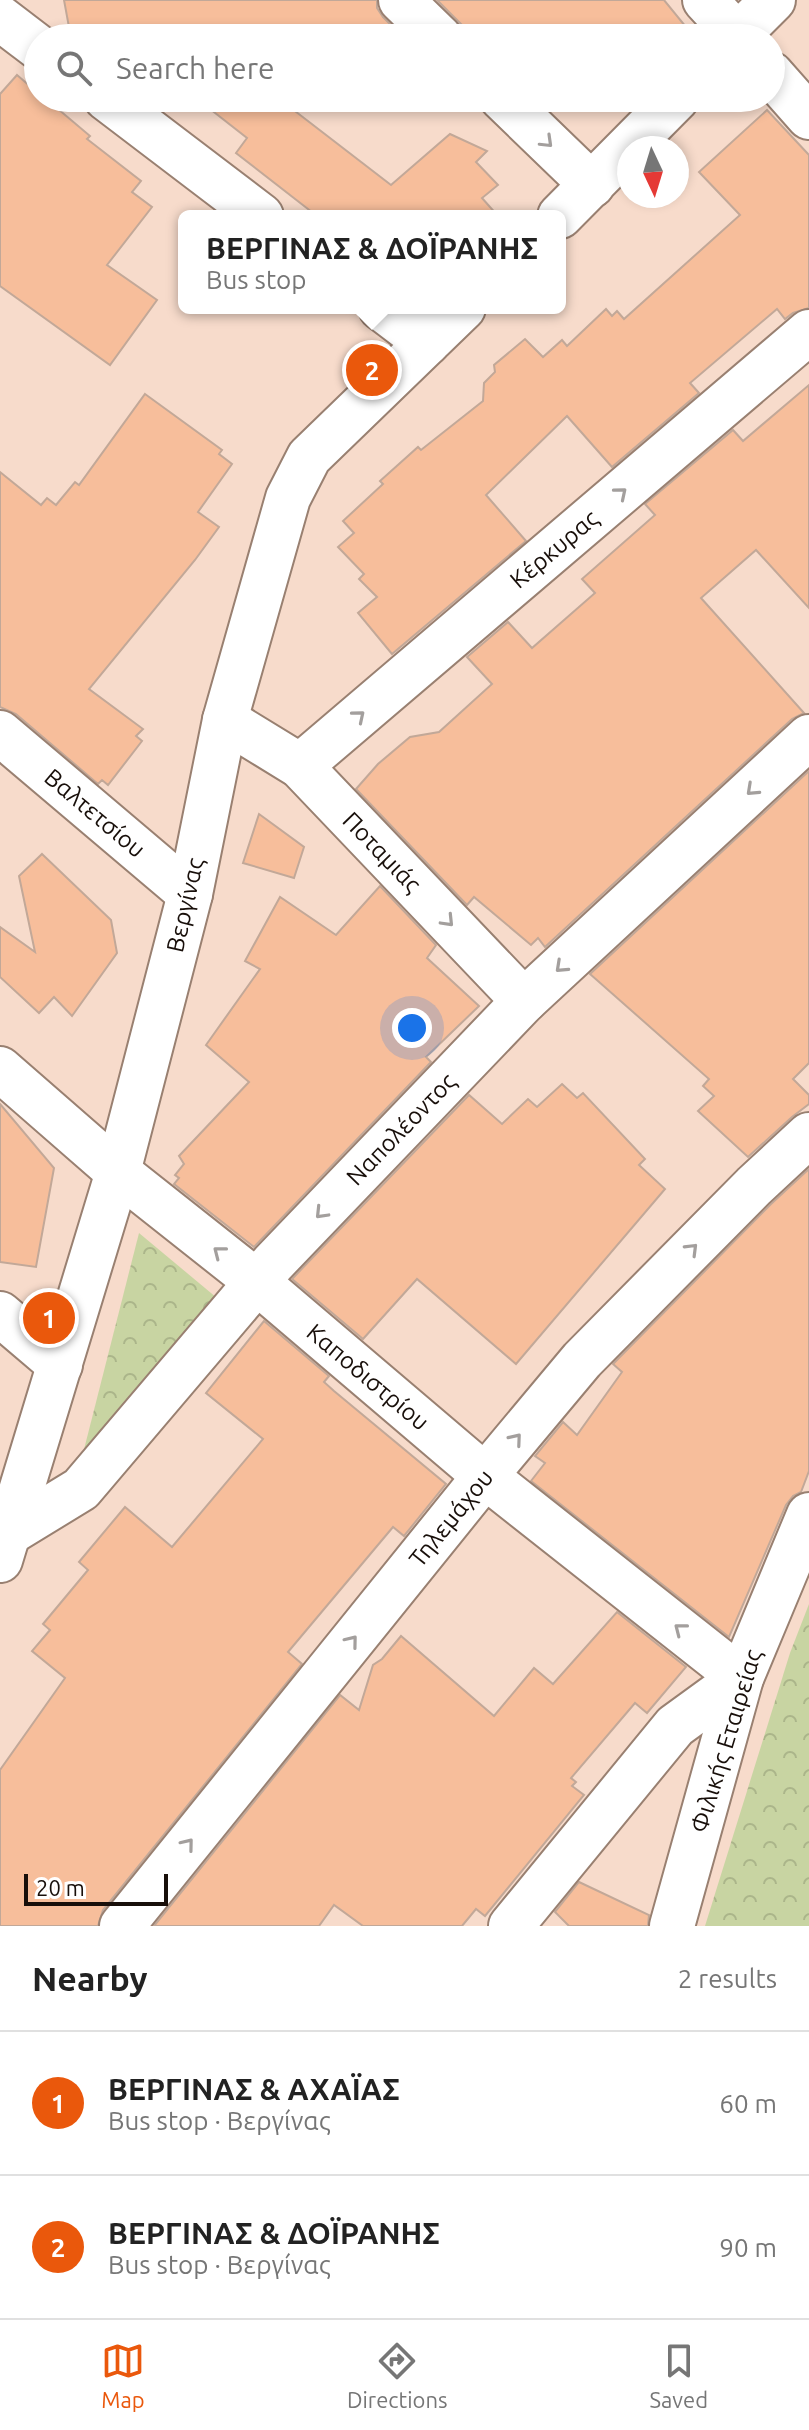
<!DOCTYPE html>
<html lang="en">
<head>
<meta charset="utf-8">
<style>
	:root { --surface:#fff; --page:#f6f6f6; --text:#222; --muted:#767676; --line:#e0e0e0; --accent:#ea580c }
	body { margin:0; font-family:Ubuntu,sans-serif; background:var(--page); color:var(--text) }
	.compass { position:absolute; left:617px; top:136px; width:72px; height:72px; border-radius:50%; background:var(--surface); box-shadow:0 4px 12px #0003; rotate:176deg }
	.scale { position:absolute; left:24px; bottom:20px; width:144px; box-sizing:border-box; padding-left:8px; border:4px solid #180f0a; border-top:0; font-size:22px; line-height:28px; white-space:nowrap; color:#180f0a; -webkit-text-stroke:6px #fff; paint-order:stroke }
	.you { position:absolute; left:412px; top:1028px; width:28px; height:28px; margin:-20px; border:6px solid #fff; border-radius:50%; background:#1a73e8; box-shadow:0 0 0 12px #1a73e833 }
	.badge { display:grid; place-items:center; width:52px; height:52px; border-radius:50%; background:var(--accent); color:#fff; font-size:26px; font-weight:700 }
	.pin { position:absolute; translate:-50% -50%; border:4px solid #fff; box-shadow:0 2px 8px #0006 }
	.popup { position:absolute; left:178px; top:210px; width:388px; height:104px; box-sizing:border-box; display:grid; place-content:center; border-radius:12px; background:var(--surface); filter:drop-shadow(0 2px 6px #0005); font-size:26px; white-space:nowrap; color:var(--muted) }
	.popup b { font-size:30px; color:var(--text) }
	.popup::after { content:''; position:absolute; left:50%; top:100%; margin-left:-16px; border:16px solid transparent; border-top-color:var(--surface) }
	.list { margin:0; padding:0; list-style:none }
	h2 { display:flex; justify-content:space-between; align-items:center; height:104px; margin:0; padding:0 32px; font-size:34px }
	h2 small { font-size:26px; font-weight:400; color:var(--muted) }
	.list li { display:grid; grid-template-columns:52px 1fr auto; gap:24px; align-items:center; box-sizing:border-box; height:144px; padding:0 32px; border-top:2px solid var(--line) }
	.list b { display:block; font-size:30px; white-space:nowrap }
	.list p { margin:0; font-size:26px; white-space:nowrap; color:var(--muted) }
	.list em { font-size:26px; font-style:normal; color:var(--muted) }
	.icon { flex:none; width:44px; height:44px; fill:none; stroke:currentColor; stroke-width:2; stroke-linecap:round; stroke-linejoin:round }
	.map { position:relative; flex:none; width:809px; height:1926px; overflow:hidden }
	.search { position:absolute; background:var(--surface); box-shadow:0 4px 12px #0003; left:24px; right:24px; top:24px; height:88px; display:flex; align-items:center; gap:20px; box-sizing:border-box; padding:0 28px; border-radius:44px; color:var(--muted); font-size:30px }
	.sheet { height:392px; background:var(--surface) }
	nav { display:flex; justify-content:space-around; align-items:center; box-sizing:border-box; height:112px; border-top:2px solid var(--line); background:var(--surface); font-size:22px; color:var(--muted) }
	nav a { display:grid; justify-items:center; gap:4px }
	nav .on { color:var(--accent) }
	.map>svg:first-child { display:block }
	.park { fill:url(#park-crowns) }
	.building { fill:#f7be9b; stroke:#c2a898; stroke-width:2 }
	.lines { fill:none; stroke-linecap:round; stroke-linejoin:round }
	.street-casing { stroke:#998071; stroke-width:48 }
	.street { stroke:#fff; stroke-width:44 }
	.oneway { stroke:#a39f9d }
	.labels { text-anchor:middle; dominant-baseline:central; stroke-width:6; stroke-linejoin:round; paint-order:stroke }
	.street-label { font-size:24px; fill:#180f0a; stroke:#fff }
</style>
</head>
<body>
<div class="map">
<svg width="809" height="1926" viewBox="0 0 809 1926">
	<defs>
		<pattern id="park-crowns" width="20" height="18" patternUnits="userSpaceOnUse" patternTransform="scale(2)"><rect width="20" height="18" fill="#c8d4a2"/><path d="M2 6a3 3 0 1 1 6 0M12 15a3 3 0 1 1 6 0" fill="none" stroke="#abb58a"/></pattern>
	</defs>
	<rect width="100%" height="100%" fill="#f7dbcb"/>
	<g class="park">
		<path d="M 139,1233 L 217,1298 L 77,1477 Z"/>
		<path d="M 809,1604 L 809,1926 L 705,1926 L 790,1653 Z"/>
	</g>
	<g class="building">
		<path d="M 64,0 L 377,0 L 377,8 L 383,17 L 394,28 L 384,38 L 120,38 L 106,27 L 96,38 L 71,38 Z"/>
		<path d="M 437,0 L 664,0 L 695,38 L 475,38 Z"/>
		<path d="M 17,75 L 38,93 L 38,98 L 45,98 L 90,136 L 87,139 L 141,181 L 132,192 L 152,207 L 107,265 L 157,300 L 110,365 L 0,286 L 0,94 Z"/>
		<path d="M 196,98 L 278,98 L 391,185 L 450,134 L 487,151 L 476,162 L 498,185 L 482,198 L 498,216 L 317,216 L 236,153 L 247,138 Z"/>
		<path d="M 767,110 L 809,155 L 809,308 L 793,313 L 785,319 L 777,309 L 690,383 L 699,393 L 612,467 L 567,416 L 486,495 L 526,541 L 392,654 L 358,613 L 377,597 L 359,579 L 364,574 L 338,547 L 354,533 L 343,521 L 383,484 L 380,481 L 418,447 L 421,450 L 483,401 L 484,383 L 495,372 L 494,365 L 525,339 L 543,357 L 562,340 L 567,346 L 606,309 L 612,316 L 617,311 L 624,319 L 740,215 L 699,172 Z"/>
		<path d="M 809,385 L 809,608 L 756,550 L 701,598 L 804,713 L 792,719 L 545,947 L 538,938 L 531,945 L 474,897 L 467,905 L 356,789 L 378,764 L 410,737 L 439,732 L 492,684 L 467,657 L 508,622 L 532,648 L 595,593 L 582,579 L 655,515 L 645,504 L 733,430 L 743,441 Z"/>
		<path d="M 145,394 L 222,450 L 219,454 L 232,464 L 198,512 L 219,527 L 195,560 L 89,689 L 143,729 L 136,736 L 142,741 L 108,785 L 102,780 L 98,784 L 16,714 L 0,707 L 0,472 L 41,505 L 47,498 L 56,505 L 75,482 L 79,485 Z"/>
		<path d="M 809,771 L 809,1063 L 793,1079 L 809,1095 L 809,1104 L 792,1117 L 748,1157 L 698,1111 L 714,1096 L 703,1086 L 709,1079 L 590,974 Z"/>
		<path d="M 259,814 L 304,847 L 294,878 L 243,863 Z"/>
		<path d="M 42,854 L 111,920 L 117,953 L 72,1016 L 54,997 L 39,1013 L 0,977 L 0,927 L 35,952 L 19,876 Z"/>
		<path d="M 380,886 L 436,945 L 427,958 L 479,1006 L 426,1057 L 431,1062 L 254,1247 L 174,1184 L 179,1178 L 175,1175 L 184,1164 L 179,1156 L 249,1082 L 206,1045 L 260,969 L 245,961 L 280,897 L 336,935 Z"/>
		<path d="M 562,1084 L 577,1098 L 583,1093 L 645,1159 L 639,1165 L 665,1189 L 516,1364 L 417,1279 L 363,1339 L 292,1279 L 469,1095 L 502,1124 L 528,1099 L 537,1107 Z"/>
		<path d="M 0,1104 L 54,1168 L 36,1267 L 0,1262 Z"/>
		<path d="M 809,1169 L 809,1471 L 801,1492 L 793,1496 L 786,1505 L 729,1637 L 531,1481 L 545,1463 L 535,1456 L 563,1422 L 577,1435 L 622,1372 L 613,1364 L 771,1204 Z"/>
		<path d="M 264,1321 L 329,1376 L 324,1382 L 334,1391 L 446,1484 L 404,1536 L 393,1527 L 288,1652 L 302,1664 L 103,1910 L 98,1926 L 0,1926 L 0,1770 L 65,1678 L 32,1651 L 50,1630 L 43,1624 L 88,1570 L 79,1562 L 125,1507 L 172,1547 L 263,1439 L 206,1393 Z"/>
		<path d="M 617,1612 L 686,1667 L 647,1713 L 635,1703 L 571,1778 L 576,1782 L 572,1786 L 584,1795 L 485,1916 L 476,1909 L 462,1926 L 363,1926 L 334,1905 L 319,1926 L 154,1926 L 340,1695 L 359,1710 L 373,1665 L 382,1659 L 401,1636 L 494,1716 L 534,1668 L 553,1684 Z"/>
		<path d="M 579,1882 L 649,1915 L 648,1926 L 569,1926 L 555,1912 Z"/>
	</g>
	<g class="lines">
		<defs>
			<g id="street">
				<path d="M 401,0 L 440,38"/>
				<path d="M 705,0 L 740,38"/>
				<path d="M 0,18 L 38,47"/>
				<path d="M 735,38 L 773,0"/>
				<path d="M 771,74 L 809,117"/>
				<path d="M 106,98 L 261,216"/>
				<path d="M 502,98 L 592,185"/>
				<path d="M 560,216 L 677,98"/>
				<path d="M 381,308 L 427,343"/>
				<path d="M 225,720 L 300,766 L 524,1001"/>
				<path d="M 0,733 L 190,894"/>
				<path d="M 300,766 L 809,332"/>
				<path d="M 0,1069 L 118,1172 L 257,1282 L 485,1476 L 741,1678 L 675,1726 L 511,1926"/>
				<path d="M 0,1314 L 60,1365"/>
				<path d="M 9,1533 L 81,1489 L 273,1263 L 524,1001 L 809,737"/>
				<path d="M 0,1560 L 118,1172 L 190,894 L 225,720 L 288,498 L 309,457 L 463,308"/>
				<path d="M 122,1926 L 485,1476 L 582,1360 L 754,1186 L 809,1135"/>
				<path d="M 672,1926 L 741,1678 L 809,1515"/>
			</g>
		</defs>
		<use href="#street" class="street-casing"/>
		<use href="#street" class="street"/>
	</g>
	<defs><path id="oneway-chevron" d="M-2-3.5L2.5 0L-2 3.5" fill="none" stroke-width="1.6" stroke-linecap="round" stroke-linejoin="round" transform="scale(2)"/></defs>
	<g class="oneway">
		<use href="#oneway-chevron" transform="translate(547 142) rotate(44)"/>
		<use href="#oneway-chevron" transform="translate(621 493) rotate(-40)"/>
		<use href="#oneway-chevron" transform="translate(359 716) rotate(-40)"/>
		<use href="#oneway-chevron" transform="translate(752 790) rotate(137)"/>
		<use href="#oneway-chevron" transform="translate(448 921) rotate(46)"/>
		<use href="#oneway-chevron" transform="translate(561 967) rotate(137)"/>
		<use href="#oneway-chevron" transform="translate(321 1213) rotate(134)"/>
		<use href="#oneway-chevron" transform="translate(692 1249) rotate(-45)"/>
		<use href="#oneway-chevron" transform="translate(219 1252) rotate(-142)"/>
		<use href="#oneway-chevron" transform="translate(516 1439) rotate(-50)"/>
		<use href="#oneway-chevron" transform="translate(680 1629) rotate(-142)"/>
		<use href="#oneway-chevron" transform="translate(352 1641) rotate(-51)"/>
		<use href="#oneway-chevron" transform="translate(188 1844) rotate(-51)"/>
	</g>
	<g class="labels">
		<g class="street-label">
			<text transform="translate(554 549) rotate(-40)">Κέρκυρας</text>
			<text transform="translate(95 813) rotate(40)">Βαλτετσίου</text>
			<text transform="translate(382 852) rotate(46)">Ποταμιάς</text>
			<text transform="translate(185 905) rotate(-77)">Βεργίνας</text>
			<text transform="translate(401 1129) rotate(-46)">Ναπολέοντος</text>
			<text transform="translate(368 1377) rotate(40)">Καποδιστρίου</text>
			<text transform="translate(451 1518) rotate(-51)">Τηλεμάχου</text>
			<text transform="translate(726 1741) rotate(-73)">Φιλικής Εταιρείας</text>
		</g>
	</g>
</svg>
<svg class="compass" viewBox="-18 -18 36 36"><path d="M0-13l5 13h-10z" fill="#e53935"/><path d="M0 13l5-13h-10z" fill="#767676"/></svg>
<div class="scale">20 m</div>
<div class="you"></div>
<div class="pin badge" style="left:49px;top:1318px">1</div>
<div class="pin badge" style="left:372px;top:370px">2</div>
<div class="popup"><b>ΒΕΡΓΙΝΑΣ &amp; ΔΟΪΡΑΝΗΣ</b>Bus stop</div>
<div class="search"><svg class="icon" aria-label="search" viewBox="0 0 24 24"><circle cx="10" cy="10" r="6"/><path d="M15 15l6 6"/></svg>Search here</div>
</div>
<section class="sheet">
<h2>Nearby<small>2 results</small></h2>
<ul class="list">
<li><span class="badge">1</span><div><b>ΒΕΡΓΙΝΑΣ &amp; ΑΧΑΪΑΣ</b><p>Bus stop · Βεργίνας</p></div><em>60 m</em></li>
<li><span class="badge">2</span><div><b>ΒΕΡΓΙΝΑΣ &amp; ΔΟΪΡΑΝΗΣ</b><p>Bus stop · Βεργίνας</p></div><em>90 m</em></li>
</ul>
</section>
<nav>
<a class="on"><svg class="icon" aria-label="map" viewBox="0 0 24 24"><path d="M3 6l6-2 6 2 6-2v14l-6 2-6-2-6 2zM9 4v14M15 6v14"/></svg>Map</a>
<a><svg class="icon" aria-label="directions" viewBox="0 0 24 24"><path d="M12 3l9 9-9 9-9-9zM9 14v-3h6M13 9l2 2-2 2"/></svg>Directions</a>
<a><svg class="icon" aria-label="saved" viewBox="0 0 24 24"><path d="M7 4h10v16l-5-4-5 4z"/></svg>Saved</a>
</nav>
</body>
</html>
